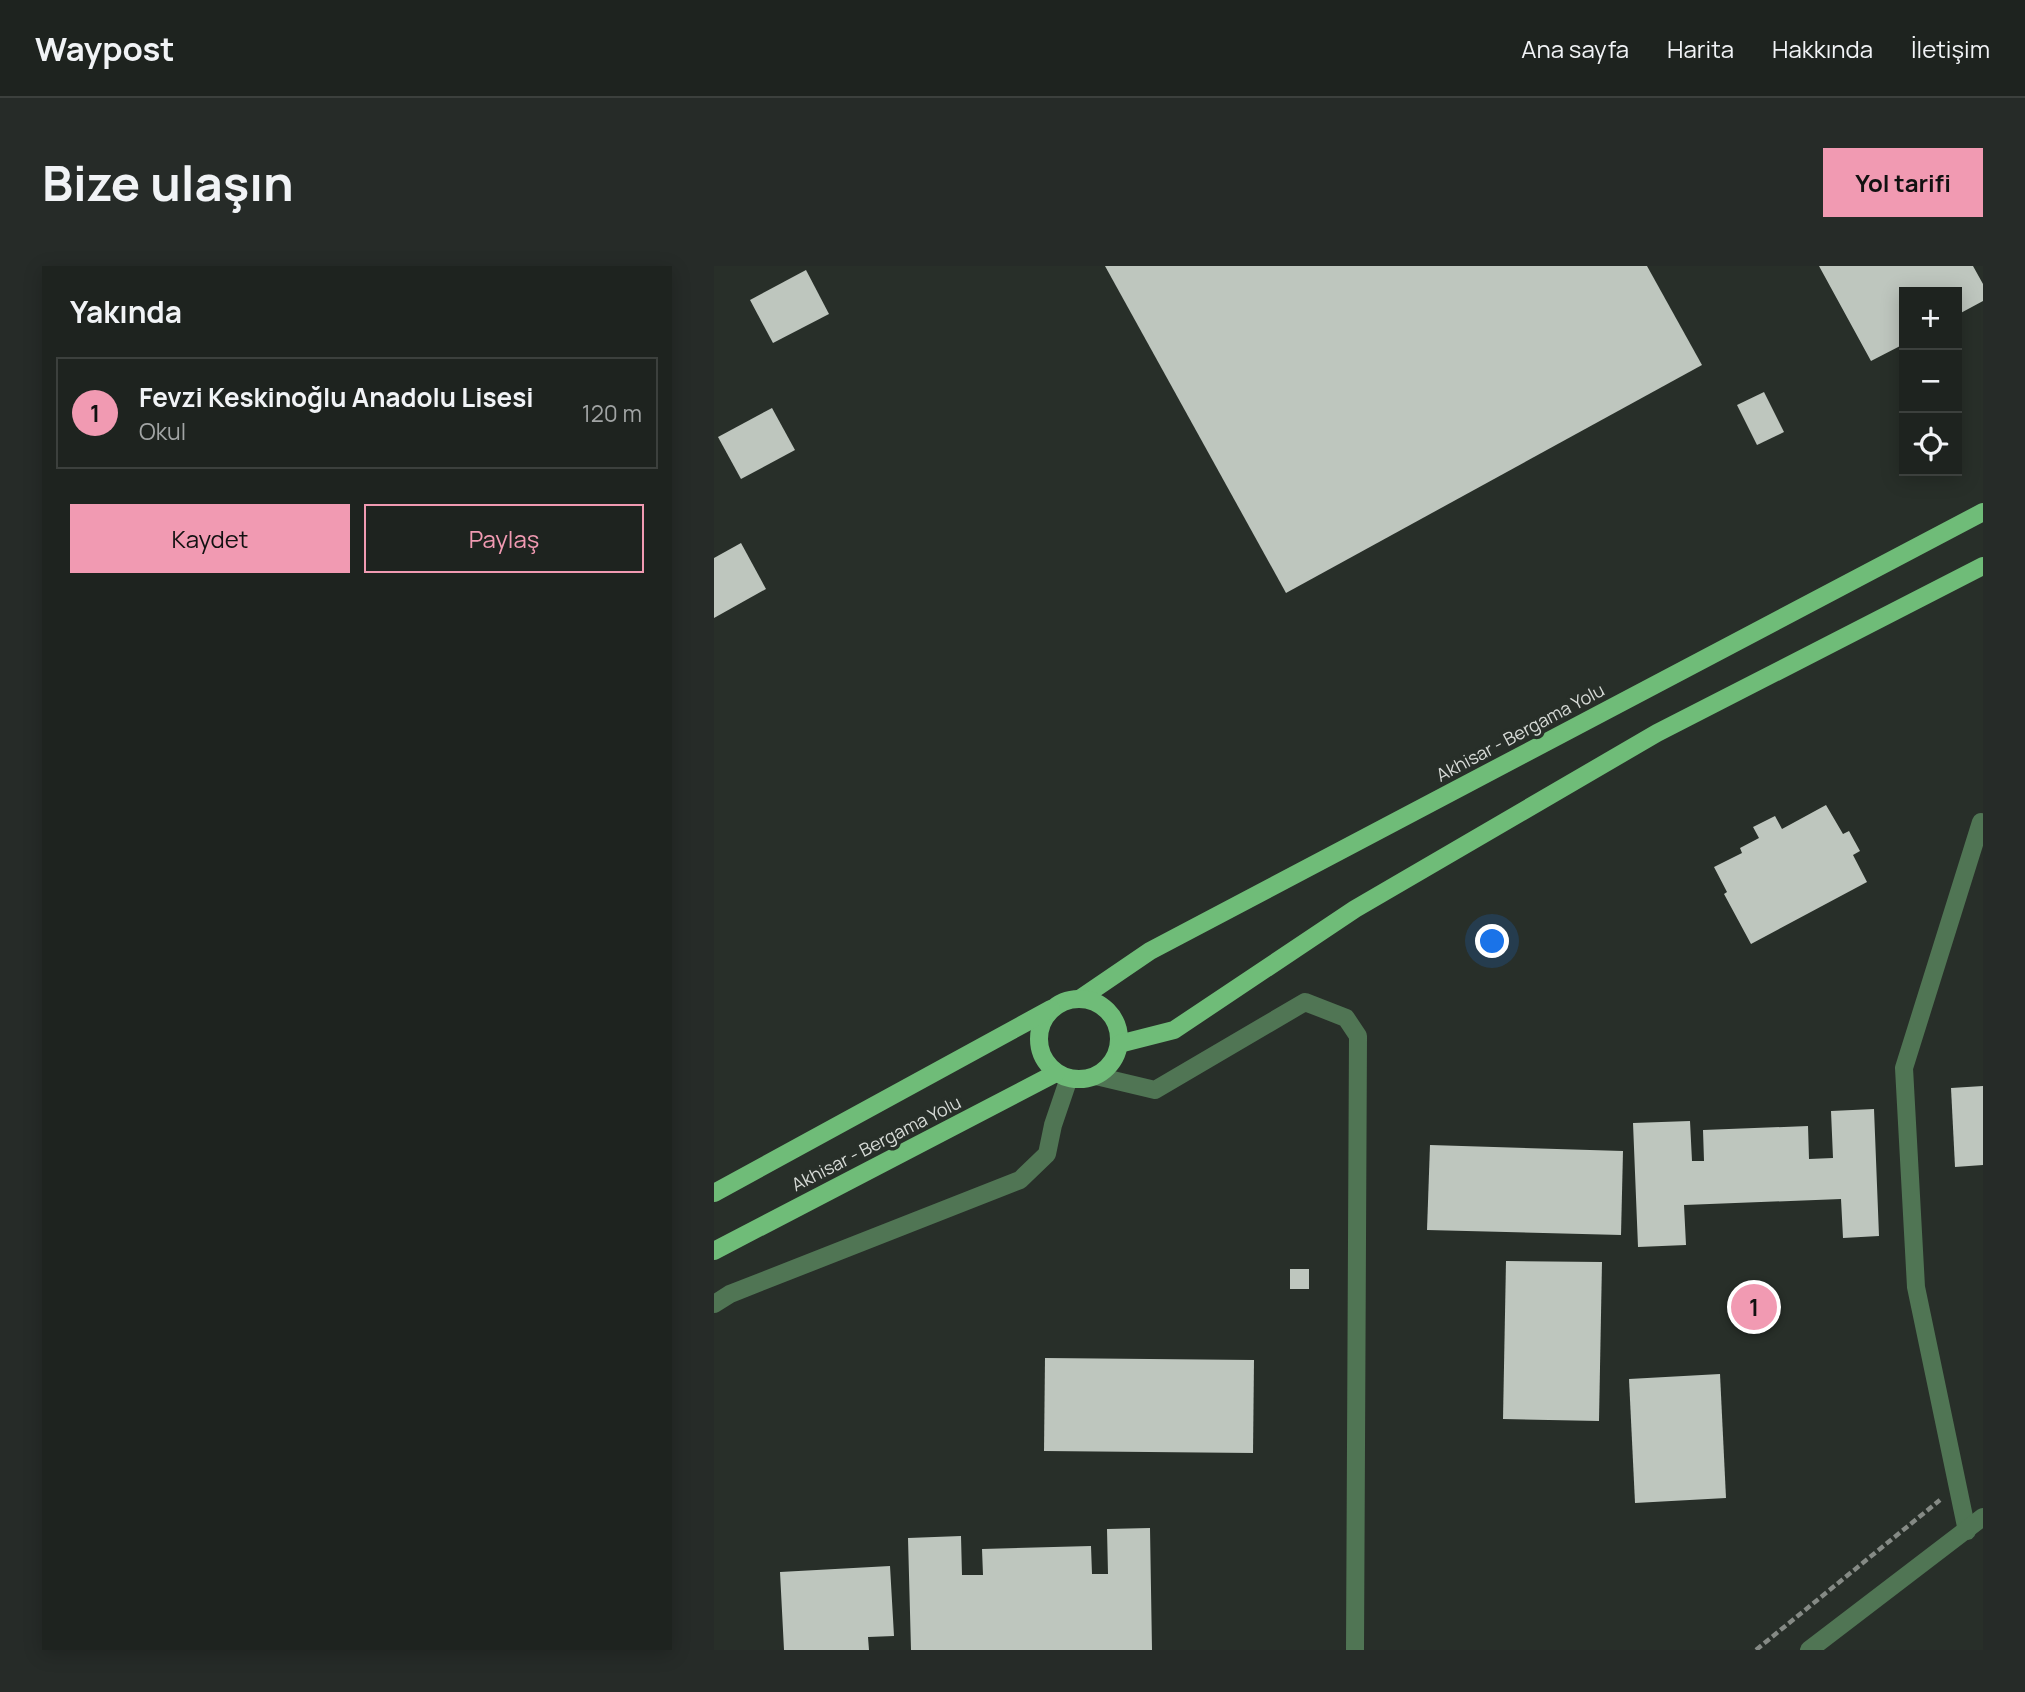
<!DOCTYPE html>
<html lang="tr">
<head>
<meta charset="utf-8">
<style>
	:root { --surface:#1e231f; --page:#262b28; --text:#f1f3f6; --muted:#a1a4a4; --line:#3c403d; --accent:#f19ab2 }
	body { margin:0; font-family:Manrope,sans-serif; background:var(--page); color:var(--text) }
	.controls { position:absolute; right:21px; top:21px; display:grid; overflow:hidden; border-radius:0px; box-shadow:0 4px 18px #0003 }
	.controls button { width:63px; height:63px; display:grid; place-items:center; padding:0; border:0; border-bottom:2px solid var(--line); background:var(--surface); color:var(--text); font:35px sans-serif }
	.you { position:absolute; left:779px; top:676px; width:24px; height:24px; margin:-18px; border:5px solid #fff; border-radius:50%; background:#1a73e8; box-shadow:0 0 0 10px #1a73e833 }
	.badge { display:grid; place-items:center; width:46px; height:46px; border-radius:50%; background:var(--accent); color:#111; font-size:23px; font-weight:700 }
	.pin { position:absolute; translate:-50% -50%; border:4px solid #fff; box-shadow:0 2px 7px #0006 }
	.list { margin:0; padding:0; list-style:none }
	h2 { display:flex; justify-content:space-between; align-items:center; height:91px; margin:0; padding:0 28px; font-size:30px }
	h2 small { font-size:23px; font-weight:400; color:var(--muted) }
	.list li { display:grid; grid-template-columns:46px 1fr auto; gap:21px; align-items:center; box-sizing:border-box; height:112px; margin:0 14px 14px; padding:0 14px; border:2px solid var(--line); border-radius:0px }
	.list b { display:block; font-size:26px; white-space:nowrap }
	.list p { margin:0; font-size:23px; white-space:nowrap; color:var(--muted) }
	.list em { font-size:23px; font-style:normal; color:var(--muted) }
	.actions { display:flex; gap:14px; padding:21px 28px }
	.actions a { flex:1; padding:16px 0; border:2px solid var(--accent); border-radius:0px; text-align:center; font-size:24px; color:var(--accent) }
	.actions .main { background:var(--accent); color:#111 }
	.icon { flex:none; width:38px; height:38px; fill:none; stroke:currentColor; stroke-width:2; stroke-linecap:round; stroke-linejoin:round }
	.map { position:relative; flex:none; width:1269px; height:1384px; overflow:hidden; border-radius:0px }
	header { display:flex; align-items:center; gap:42px; box-sizing:border-box; height:98px; padding:0 35px; background:var(--surface); border-bottom:2px solid var(--line) }
	header strong { font-size:33px }
	nav { display:flex; gap:38px; margin-inline-start:auto; font-size:24px }
	.intro { display:flex; align-items:center; justify-content:space-between; box-sizing:border-box; height:168px; padding:0 42px }
	h1 { margin:0; font-size:49px }
	.button { padding:18px 32px; border-radius:0px; background:var(--accent); color:#111; font-size:24px; font-weight:700 }
	main { display:flex; gap:42px; padding:0 42px }
	aside { flex:1; background:var(--surface); border-radius:0px; box-shadow:0 4px 18px #0003 }
	.map>svg:first-child { display:block }
	.building { fill:#bec6be }
	.lines { fill:none; stroke-linecap:round; stroke-linejoin:round }
	.path { stroke:#858a85; stroke-width:4.5; stroke-dasharray:7 3.5; stroke-linecap:butt }
	.minor { stroke:#507554; stroke-width:18 }
	.major { stroke:#6fbc78; stroke-width:18 }
	.labels { text-anchor:middle; dominant-baseline:central; stroke-width:7; stroke-linejoin:round; paint-order:stroke }
	.street-label { font-size:18px; fill:#d6dad6; stroke:#282f29 }
</style>
</head>
<body>
<header>
<strong>Waypost</strong>
<nav><a>Ana sayfa</a><a>Harita</a><a>Hakkında</a><a>İletişim</a></nav>
</header>
<div class="intro"><h1>Bize ulaşın</h1><a class="button">Yol tarifi</a></div>
<main>
<aside>
<h2>Yakında<small></small></h2>
<ul class="list">
<li><span class="badge">1</span><div><b>Fevzi Keskinoğlu Anadolu Lisesi</b><p>Okul</p></div><em>120 m</em></li>
</ul>
<div class="actions"><a class="main">Kaydet</a><a>Paylaş</a></div>
</aside>
<div class="map">
<svg width="1269" height="1384" viewBox="0 0 1269 1384">
	<rect width="100%" height="100%" fill="#282f29"/>
	<g class="building">
		<path d="M 391,0 L 933,0 L 988,99 L 572,327 Z"/>
		<path d="M 1105,0 L 1259,0 L 1269,18 L 1269,35 L 1243,49 L 1243,26 L 1190,26 L 1190,78 L 1157,95 Z"/>
		<path d="M 92,4 L 115,48 L 59,77 L 36,34 Z"/>
		<path d="M 1050,126 L 1070,166 L 1043,179 L 1023,139 Z"/>
		<path d="M 58,142 L 81,184 L 27,213 L 4,171 Z"/>
		<path d="M 27,277 L 52,323 L 0,352 L 0,292 Z"/>
		<path d="M 1112,539 L 1129,568 L 1135,565 L 1146,585 L 1139,589 L 1153,616 L 1037,678 L 1010,628 L 1013,626 L 1000,601 L 1028,587 L 1026,582 L 1045,572 L 1039,561 L 1061,550 L 1068,563 Z"/>
		<path d="M 1269,820 L 1269,899 L 1241,901 L 1237,822 Z"/>
		<path d="M 1160,843 L 1165,970 L 1129,972 L 1127,933 L 970,939 L 972,979 L 924,981 L 919,857 L 976,855 L 978,895 L 990,895 L 989,864 L 1094,860 L 1095,893 L 1119,892 L 1117,845 Z"/>
		<path d="M 716,879 L 909,885 L 907,969 L 713,964 Z"/>
		<path d="M 792,995 L 888,996 L 885,1155 L 789,1153 Z"/>
		<rect x="576" y="1003" width="19" height="20"/>
		<path d="M 331,1092 L 540,1094 L 539,1187 L 330,1185 Z"/>
		<path d="M 1006,1108 L 1012,1232 L 921,1237 L 915,1113 Z"/>
		<path d="M 436,1262 L 438,1384 L 197,1384 L 194,1272 L 247,1270 L 248,1309 L 269,1309 L 268,1283 L 377,1280 L 378,1308 L 394,1308 L 393,1263 Z"/>
		<path d="M 176,1300 L 180,1370 L 154,1371 L 155,1384 L 70,1384 L 66,1306 Z"/>
	</g>
	<g class="lines">
		<path class="path" d="M 1042,1384 L 1226,1234"/>
		<g class="minor">
			<path d="M 382,810 L 441,824 L 591,736 L 632,752 L 644,770 L 641,1384"/>
			<path d="M 0,1038 L 16,1028 L 306,914 L 333,888 L 339,859 L 355,812"/>
			<path d="M 1253,1265 L 1202,1021 L 1190,802 L 1267,556"/>
			<path d="M 1095,1384 L 1269,1251"/>
		</g>
		<g class="major">
			<path d="M 367,732 L 436,685 L 1269,246"/>
			<circle cx="365" cy="773" r="40"/>
			<path d="M 405,778 L 460,764 L 641,643 L 943,467 L 1269,300"/>
			<path d="M 0,927 L 337,743"/>
			<path d="M 0,985 L 342,807"/>
		</g>
	</g>
	<g class="labels">
		<g class="street-label">
			<text transform="translate(806 466) rotate(-28)">Akhisar - Bergama Yolu</text>
			<text transform="translate(162 877) rotate(-27)">Akhisar - Bergama Yolu</text>
		</g>
	</g>
</svg>
<div class="controls">
<button>+</button>
<button>−</button>
<button><svg class="icon" aria-label="locate" viewBox="0 0 24 24"><circle cx="12" cy="12" r="6"/><path d="M12 2v4M12 18v4M2 12h4M18 12h4"/></svg></button>
</div>
<div class="you"></div>
<div class="pin badge" style="left:1040px;top:1041px">1</div>
</div>
</main>
</body>
</html>
